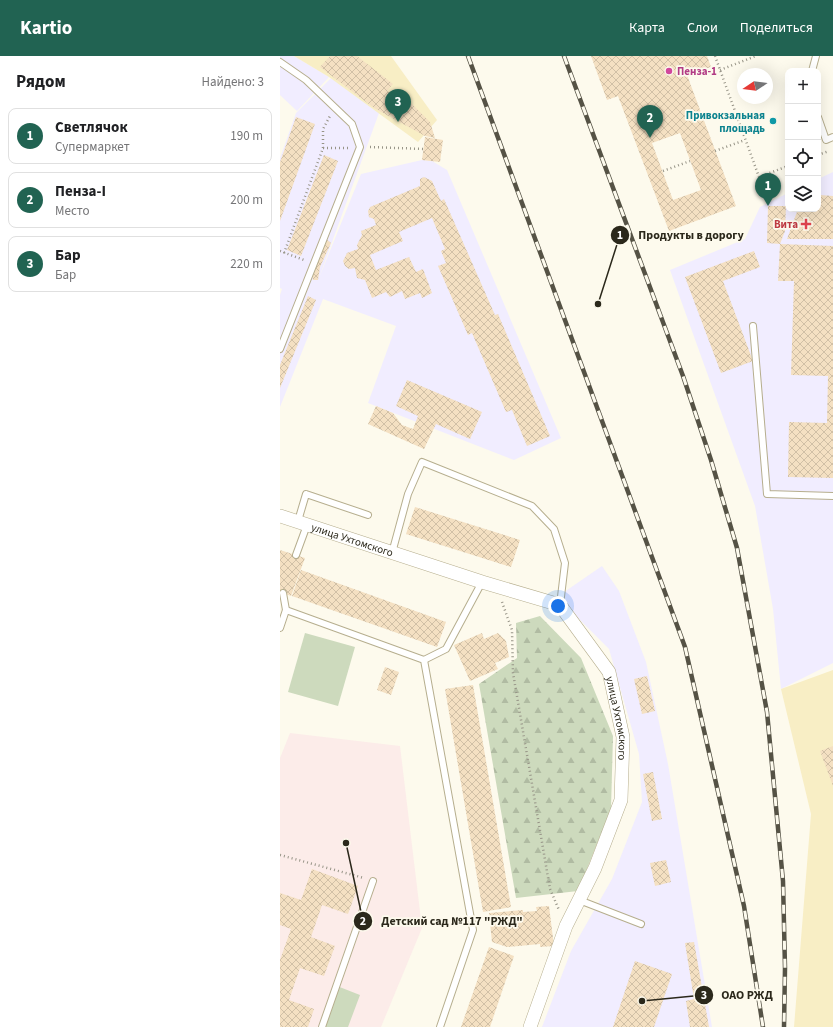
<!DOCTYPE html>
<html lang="ru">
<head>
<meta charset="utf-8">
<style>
	:root { --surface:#fff; --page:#f6f6f6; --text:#202124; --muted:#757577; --line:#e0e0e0; --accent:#216352 }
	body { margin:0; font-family:"Source Sans 3",sans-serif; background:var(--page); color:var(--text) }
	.controls { position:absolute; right:12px; top:12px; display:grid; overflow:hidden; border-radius:8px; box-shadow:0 4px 16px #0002 }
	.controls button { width:36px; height:36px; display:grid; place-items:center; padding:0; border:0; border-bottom:1px solid var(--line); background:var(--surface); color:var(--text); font:20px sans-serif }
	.compass { position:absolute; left:457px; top:12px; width:36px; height:36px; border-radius:50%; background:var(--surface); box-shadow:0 4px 16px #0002; rotate:257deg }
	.you { position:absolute; left:278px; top:550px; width:14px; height:14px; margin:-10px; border:3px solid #fff; border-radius:50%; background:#1a73e8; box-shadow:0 0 0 6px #1a73e833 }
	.badge { display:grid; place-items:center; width:26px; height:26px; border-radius:50%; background:var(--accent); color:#fff; font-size:13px; font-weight:700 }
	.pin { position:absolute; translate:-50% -33px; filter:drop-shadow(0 1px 2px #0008) }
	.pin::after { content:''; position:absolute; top:21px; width:14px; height:12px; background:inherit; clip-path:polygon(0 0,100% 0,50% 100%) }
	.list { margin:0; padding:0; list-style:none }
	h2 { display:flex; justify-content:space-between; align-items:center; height:52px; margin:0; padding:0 16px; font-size:17px }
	h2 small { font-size:13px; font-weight:400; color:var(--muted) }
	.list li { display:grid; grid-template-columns:26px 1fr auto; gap:12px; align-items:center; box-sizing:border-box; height:56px; margin:0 8px 8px; padding:0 8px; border:1px solid var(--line); border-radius:8px }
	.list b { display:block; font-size:15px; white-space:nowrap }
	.list p { margin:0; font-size:13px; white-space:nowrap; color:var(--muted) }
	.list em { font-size:13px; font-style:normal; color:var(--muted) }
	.icon { flex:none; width:22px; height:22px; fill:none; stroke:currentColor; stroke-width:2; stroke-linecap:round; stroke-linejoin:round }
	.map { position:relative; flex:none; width:553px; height:971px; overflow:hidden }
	header { display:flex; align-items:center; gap:24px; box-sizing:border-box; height:56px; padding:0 20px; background:var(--accent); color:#fff }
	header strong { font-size:19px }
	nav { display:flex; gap:22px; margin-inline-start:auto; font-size:14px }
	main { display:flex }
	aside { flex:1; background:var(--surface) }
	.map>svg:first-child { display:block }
	.commercial { fill:#f1edff }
	.built { fill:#f8eec5 }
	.education { fill:#fcece9 }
	.forest { fill:url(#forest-firs) }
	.green { fill:#cddabd }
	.building { fill:url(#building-cross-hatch); fill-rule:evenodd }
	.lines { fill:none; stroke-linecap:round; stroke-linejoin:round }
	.service-casing { stroke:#b6ae8e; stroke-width:8 }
	.minor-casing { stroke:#b6ae8e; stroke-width:14 }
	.path { stroke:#979487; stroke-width:2.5; stroke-dasharray:1 3; stroke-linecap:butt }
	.service { stroke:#fff; stroke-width:6 }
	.minor { stroke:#fff; stroke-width:13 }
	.rail-casing { stroke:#555245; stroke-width:4.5 }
	.rail { stroke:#fdfaed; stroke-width:3; stroke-dasharray:9; stroke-linecap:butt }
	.hotel-dot { fill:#d1479c; stroke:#fdfaed; stroke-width:1.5 }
	.culture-dot { fill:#0f9aa8; stroke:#fdfaed; stroke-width:1.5 }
	.health-dot { fill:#e0444e; stroke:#fdfaed; stroke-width:1.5 }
	.labels { text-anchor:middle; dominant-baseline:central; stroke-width:3.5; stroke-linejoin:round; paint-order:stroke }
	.hotel-label { font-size:11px; font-weight:bold; fill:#b23c85; stroke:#fdfaed; text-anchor:start }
	.culture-label { font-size:11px; font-weight:bold; fill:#0d838f; stroke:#fdfaed; text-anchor:end }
	.health-label { font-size:11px; font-weight:bold; fill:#be3a42; stroke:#fdfaed; text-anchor:end }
	.street-label { font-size:11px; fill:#2b281b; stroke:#fdfaed }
	.leader { fill:none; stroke:#2b281b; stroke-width:1.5 }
	.callout-dot { fill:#2b281b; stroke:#fdfaed; stroke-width:1.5 }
	.mark-label { font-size:12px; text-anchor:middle; font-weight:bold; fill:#fff }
	.callout-label { font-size:12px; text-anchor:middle; font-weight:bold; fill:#2b281b; stroke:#fdfaed; stroke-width:3.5; stroke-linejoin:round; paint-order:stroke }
</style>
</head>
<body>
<header>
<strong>Kartio</strong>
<nav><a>Карта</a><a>Слои</a><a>Поделиться</a></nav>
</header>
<main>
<aside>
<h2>Рядом<small>Найдено: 3</small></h2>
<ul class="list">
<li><span class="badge">1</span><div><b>Светлячок</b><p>Супермаркет</p></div><em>190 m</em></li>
<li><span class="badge">2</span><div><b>Пенза-I</b><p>Место</p></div><em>200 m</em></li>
<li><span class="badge">3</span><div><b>Бар</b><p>Бар</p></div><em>220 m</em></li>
</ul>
</aside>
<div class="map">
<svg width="553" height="971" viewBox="0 0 553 971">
	<defs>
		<pattern id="forest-firs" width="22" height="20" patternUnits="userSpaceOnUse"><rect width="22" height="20" fill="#cddabd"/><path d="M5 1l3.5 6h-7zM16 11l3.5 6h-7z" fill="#b0bba2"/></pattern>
		<pattern id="building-cross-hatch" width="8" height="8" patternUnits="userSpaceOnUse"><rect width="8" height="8" fill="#f4e0c2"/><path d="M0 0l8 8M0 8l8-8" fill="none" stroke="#d1c0a6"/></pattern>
	</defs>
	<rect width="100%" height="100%" fill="#fdfaed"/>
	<g class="commercial">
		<path d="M 0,0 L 14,0 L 49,21 L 17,55 L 0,39 Z"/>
		<path d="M 51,22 L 99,57 L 39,222 L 81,118 L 142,104 L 152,105 L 167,114 L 281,382 L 234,404 L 88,347 L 116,270 L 43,243 L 0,351 L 0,239 L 2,233 L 0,232 L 0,102 L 16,57 Z"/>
		<path d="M 553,116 L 553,607 L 501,633 L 493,553 L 475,450 L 390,214 L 465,183 L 480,151 L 508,137 L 508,153 L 538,153 L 538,123 Z"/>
		<path d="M 322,510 L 339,535 L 366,606 L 388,708 L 432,971 L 262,971 L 291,895 L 332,823 L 362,746 L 359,698 L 329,593 L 277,541 Z"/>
	</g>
	<g class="built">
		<path d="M 14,0 L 111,0 L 157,64 L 138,86 L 49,21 Z"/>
		<path d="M 553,614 L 553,971 L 514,971 L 531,758 L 501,633 Z"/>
	</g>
	<path class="education" d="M 10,677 L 120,690 L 142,872 L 101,971 L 0,971 L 0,702 Z"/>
	<path class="forest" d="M 260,560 L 301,602 L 333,680 L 331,753 L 298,835 L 236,842 L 199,628 L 237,602 L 236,567 Z"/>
	<g class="green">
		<path d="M 25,577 L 75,591 L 58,650 L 8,636 Z"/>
		<path d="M 57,930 L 80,939 L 68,971 L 42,971 Z"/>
	</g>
	<g class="building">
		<path d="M 50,0 L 77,0 L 113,28 L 107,35 L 116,41 L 120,36 L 150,66 L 155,82 L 145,80 L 94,52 L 40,11 Z"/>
		<path d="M 311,0 L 427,0 L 431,11 L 407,19 L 456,150 L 389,175 L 338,40 L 327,44 ZM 400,77 L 421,134 L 393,144 L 372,87 Z"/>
		<path d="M 16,61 L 35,68 L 0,165 L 0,106 Z"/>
		<path d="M 145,81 L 163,84 L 160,106 L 142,104 Z"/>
		<path d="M 44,99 L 58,105 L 21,200 L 7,194 Z"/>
		<path d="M 144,121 L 152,125 L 161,145 L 164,143 L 215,259 L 218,258 L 270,380 L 247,390 L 232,354 L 226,356 L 192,277 L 188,279 L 158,210 L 166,207 L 161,195 L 165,193 L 152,162 L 119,176 L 123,185 L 90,199 L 96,214 L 129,201 L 136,216 L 143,213 L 152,237 L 142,242 L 140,237 L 125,243 L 122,235 L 110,241 L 106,236 L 92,242 L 85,224 L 77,222 L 75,212 L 69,213 L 65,210 L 63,205 L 67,197 L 78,193 L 77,189 L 82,179 L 81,175 L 96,169 L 94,163 L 89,161 L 88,155 L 90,151 L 140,130 L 140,123 Z"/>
		<path d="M 540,139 L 553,140 L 553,183 L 507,183 L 518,153 L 538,153 Z"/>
		<path d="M 488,150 L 506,150 L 505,175 L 500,188 L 487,187 Z"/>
		<path d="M 46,183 L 51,187 L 40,211 L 38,224 L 33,224 L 32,216 Z"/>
		<path d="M 500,188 L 553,190 L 553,422 L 508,421 L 509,366 L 547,367 L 548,320 L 511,319 L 514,225 L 498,225 Z"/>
		<path d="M 474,195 L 480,211 L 443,225 L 473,305 L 441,317 L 405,221 Z"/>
		<path d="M 28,240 L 36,244 L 0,332 L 0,309 Z"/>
		<path d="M 127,324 L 202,356 L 190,383 L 156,368 L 144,393 L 88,368 L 96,350 L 113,357 L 122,369 L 133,373 L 138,360 L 116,350 Z"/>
		<path d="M 135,451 L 240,484 L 231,511 L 126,478 Z"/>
		<path d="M 0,494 L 25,502 L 11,540 L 0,536 Z"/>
		<path d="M 21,514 L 166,566 L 157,591 L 12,540 Z"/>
		<path d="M 202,577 L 204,583 L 218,577 L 226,585 L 229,601 L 215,607 L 218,613 L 190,625 L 174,589 Z"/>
		<path d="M 105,611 L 119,616 L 111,639 L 97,634 Z"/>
		<path d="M 367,620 L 375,655 L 362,658 L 354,623 Z"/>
		<path d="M 193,629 L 231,851 L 203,856 L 165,633 Z"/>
		<path d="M 553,690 L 553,730 L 540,695 Z"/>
		<path d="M 373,716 L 382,763 L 372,765 L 363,718 Z"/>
		<path d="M 386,804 L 391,826 L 375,830 L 370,807 Z"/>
		<path d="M 32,813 L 78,830 L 68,858 L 42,849 L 31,881 L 55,890 L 44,920 L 20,912 L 9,944 L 34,953 L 28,971 L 0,971 L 0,904 L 11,873 L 0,869 L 0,837 L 21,844 Z"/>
		<path d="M 269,850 L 274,890 L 260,891 L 260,888 L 227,891 L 212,886 L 209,857 L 243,854 L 243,856 L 257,855 L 256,851 Z"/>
		<path d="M 414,886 L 429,971 L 410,971 L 406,945 L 414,943 L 405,887 Z"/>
		<path d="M 209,891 L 234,900 L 210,971 L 181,971 Z"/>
		<path d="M 355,905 L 392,918 L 374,971 L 333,971 Z"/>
	</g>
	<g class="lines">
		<defs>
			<g id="service">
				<path d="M 0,6 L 26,24 L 72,68 L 80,91 L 0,293"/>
				<path d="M 532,15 L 536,0"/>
				<path d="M 538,61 L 546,84 L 553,81"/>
				<path d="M 473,270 L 487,438 L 553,440"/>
				<path d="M 18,465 L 26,438 L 88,459"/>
				<path d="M 112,497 L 128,438 L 142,406 L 252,450 L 274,473 L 285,507 L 280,549"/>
				<path d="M 16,499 L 27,469"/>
				<path d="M 3,537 L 6,554"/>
				<path d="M 0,572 L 6,554 L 144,604 L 193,874 L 160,971"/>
				<path d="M 144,604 L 166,593 L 202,526"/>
				<path d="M 299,844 L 361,868"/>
				<path d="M 42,971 L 93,825"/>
			</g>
			<g id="minor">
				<path id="s1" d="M 0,460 L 202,526 L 280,549 L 329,616 L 343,681 L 341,744 L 315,812 L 286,870 L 250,971"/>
			</g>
		</defs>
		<use href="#service" class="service-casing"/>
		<use href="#minor" class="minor-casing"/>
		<g class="path">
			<path d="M 435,0 L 479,121 L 508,110"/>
			<path d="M 440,14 L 476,0"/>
			<path d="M 90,91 L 144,93"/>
			<path d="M 43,92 L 69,92"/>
			<path d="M 435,95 L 465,84"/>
			<path d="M 538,99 L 549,95"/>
			<path d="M 383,115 L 410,105"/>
			<path d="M 0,195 L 24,204"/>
			<path d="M 4,197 L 43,92 L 43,73 L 50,60"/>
			<path d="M 222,546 L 232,574 L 233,617 L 270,833 L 279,854"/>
			<path d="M 0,799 L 84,822"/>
		</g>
		<use href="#service" class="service"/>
		<use href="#minor" class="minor"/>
		<defs>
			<g id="rail">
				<path d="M 188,0 L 405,591 L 464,850 L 483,971"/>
				<path d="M 284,0 L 403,320 L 431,404 L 457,492 L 487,656 L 503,825 L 505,912 L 504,971"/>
			</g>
		</defs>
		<use href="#rail" class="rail-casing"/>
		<use href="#rail" class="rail"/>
	</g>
	<circle class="hotel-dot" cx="389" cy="15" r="4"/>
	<circle class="culture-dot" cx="493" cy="65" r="4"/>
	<path class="health-dot" d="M524 162h4v4h4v4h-4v4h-4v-4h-4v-4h4z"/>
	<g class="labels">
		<g class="hotel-label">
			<text x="397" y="15">Пенза-1</text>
		</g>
		<g class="culture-label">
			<text x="485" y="59">Привокзальная<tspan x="485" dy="13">площадь</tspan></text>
		</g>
		<g class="health-label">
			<text x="518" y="168">Вита</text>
		</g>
		<g class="street-label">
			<text stroke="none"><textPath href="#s1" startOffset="76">улица Ухтомского</textPath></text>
			<text stroke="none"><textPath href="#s1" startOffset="424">улица Ухтомского</textPath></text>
		</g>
	</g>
	<path class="leader" d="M318 248L340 179M66 787L83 865M362 945L424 939"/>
	<g class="callout-dot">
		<circle cx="318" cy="248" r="4"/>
		<circle cx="66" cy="787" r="4"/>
		<circle cx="362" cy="945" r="4"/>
		<circle cx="340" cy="179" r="10"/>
		<circle cx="83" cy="865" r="10"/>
		<circle cx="424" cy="939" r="10"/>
	</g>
	<g class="mark-label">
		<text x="340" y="183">1</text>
		<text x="83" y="869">2</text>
		<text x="424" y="943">3</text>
	</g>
	<g class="callout-label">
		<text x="411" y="183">Продукты в дорогу</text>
		<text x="172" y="869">Детский сад №117 "РЖД"</text>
		<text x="467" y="943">ОАО РЖД</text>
	</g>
</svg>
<div class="controls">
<button>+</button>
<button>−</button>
<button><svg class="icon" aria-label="locate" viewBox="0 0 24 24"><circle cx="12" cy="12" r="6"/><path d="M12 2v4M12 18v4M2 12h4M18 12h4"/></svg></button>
<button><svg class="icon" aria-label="layers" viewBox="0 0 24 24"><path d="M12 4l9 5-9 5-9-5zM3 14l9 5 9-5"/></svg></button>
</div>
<svg class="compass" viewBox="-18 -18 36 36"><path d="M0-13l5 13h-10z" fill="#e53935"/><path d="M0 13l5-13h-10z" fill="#757577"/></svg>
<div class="you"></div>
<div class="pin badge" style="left:488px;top:150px">1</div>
<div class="pin badge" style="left:370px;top:82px">2</div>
<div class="pin badge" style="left:118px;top:66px">3</div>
</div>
</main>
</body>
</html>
